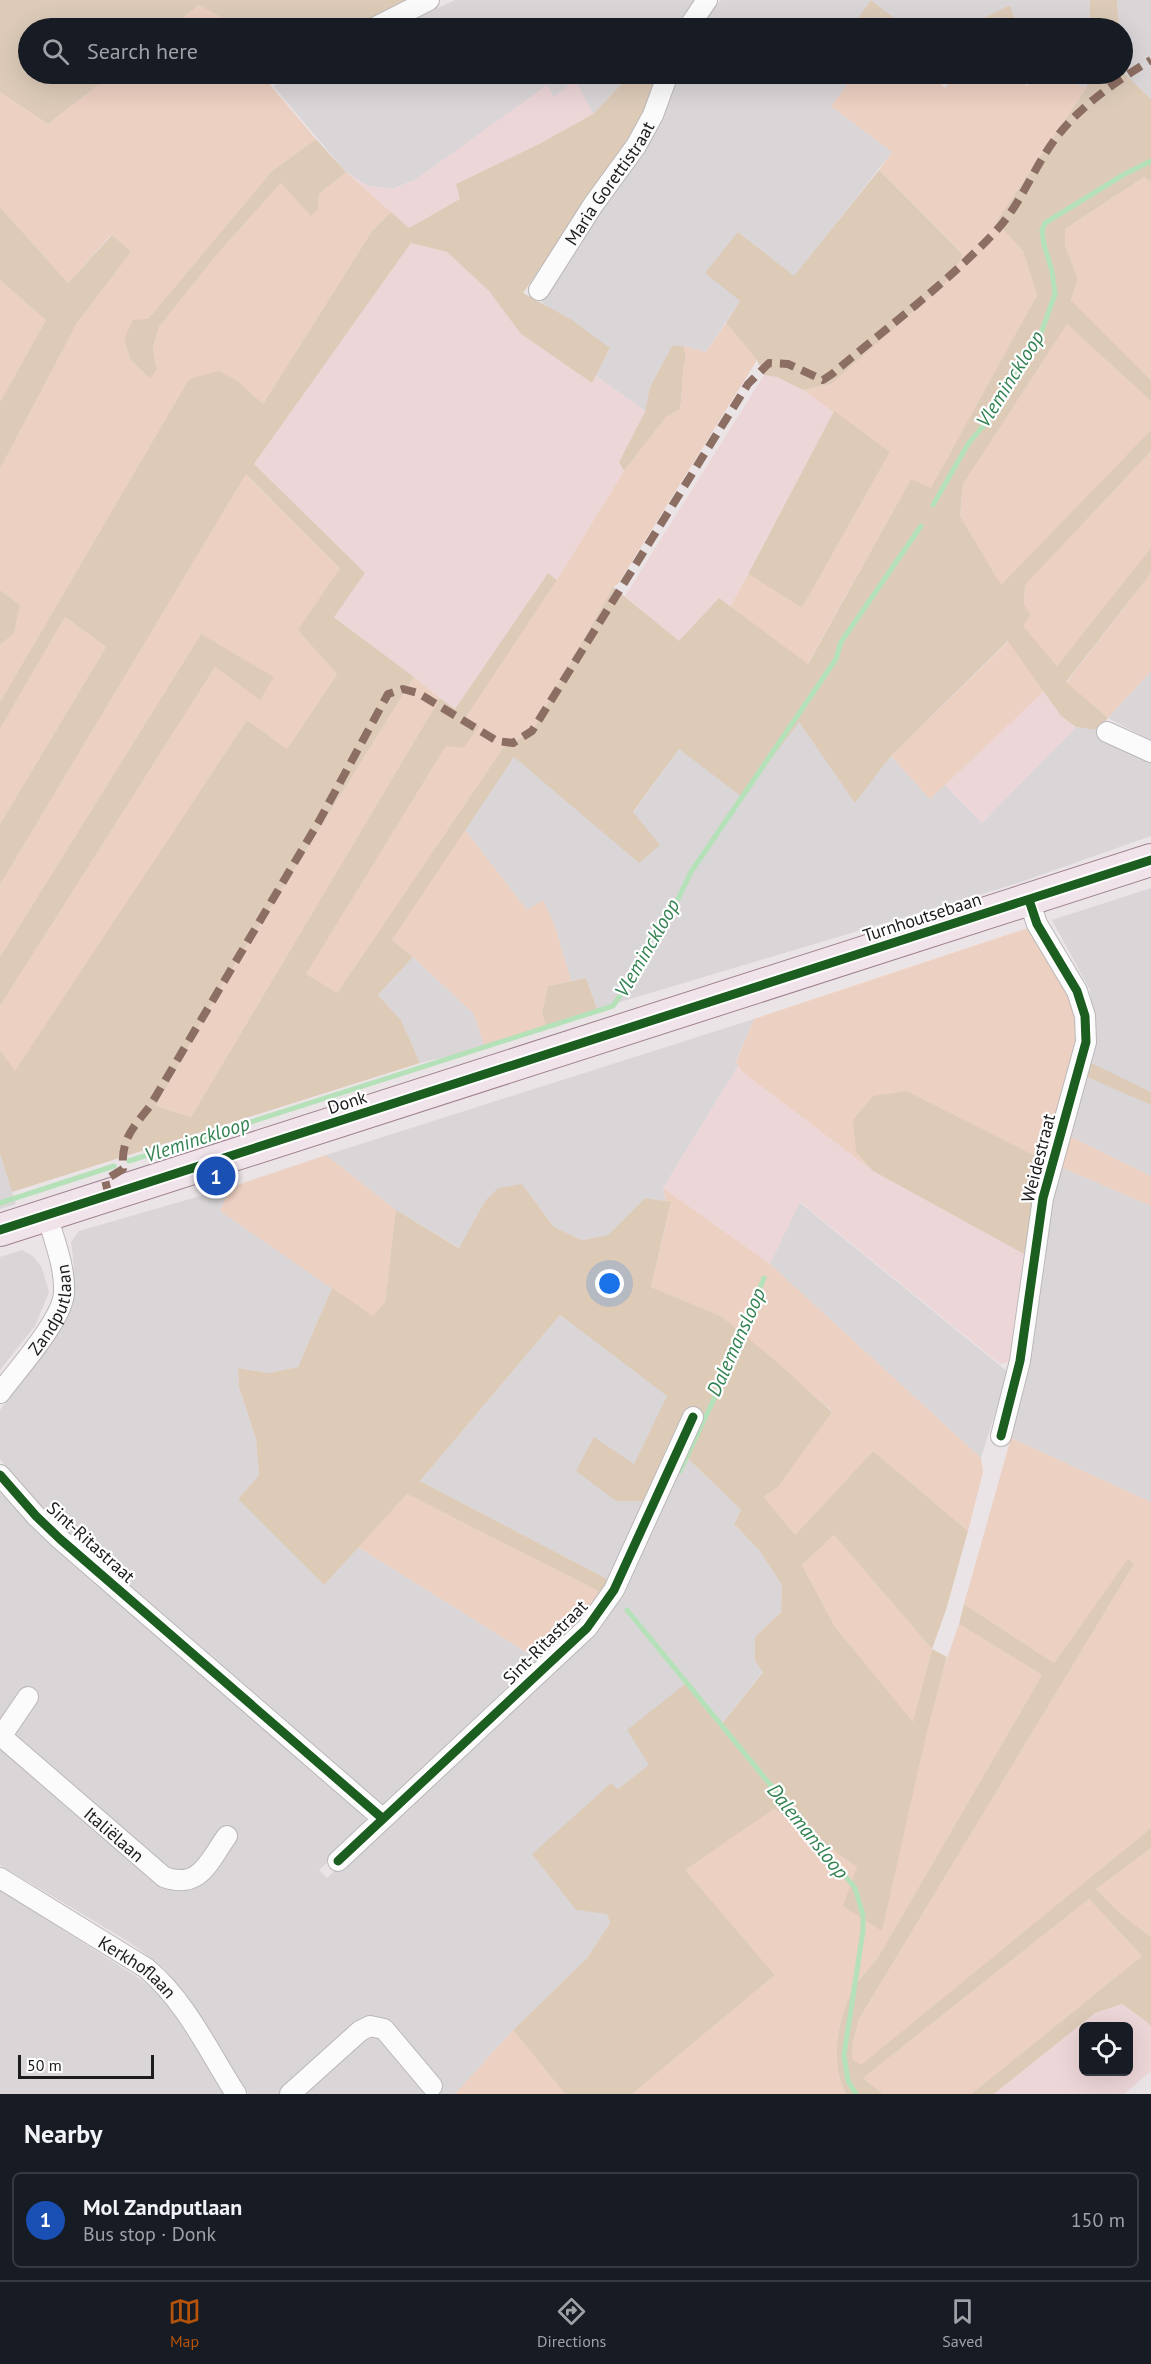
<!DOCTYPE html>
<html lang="en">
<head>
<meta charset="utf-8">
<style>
	:root { --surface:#171b24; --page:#20242c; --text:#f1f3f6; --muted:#9ea1a6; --line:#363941; --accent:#b45309 }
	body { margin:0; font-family:"PT Sans",sans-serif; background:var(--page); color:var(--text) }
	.controls { position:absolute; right:18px; bottom:18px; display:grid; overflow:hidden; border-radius:9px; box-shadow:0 6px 24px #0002 }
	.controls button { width:54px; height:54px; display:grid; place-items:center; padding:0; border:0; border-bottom:2px solid var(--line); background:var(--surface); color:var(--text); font:30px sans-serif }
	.scale { position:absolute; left:18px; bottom:15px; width:136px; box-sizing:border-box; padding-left:6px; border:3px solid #1c1c1c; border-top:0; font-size:16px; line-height:21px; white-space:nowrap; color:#1c1c1c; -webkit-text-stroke:4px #fff; paint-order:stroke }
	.you { position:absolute; left:610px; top:1284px; width:21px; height:21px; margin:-15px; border:4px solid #fff; border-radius:50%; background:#1a73e8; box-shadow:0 0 0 9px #1a73e833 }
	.badge { display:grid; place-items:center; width:39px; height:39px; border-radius:50%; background:var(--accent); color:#fff; font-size:20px; font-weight:700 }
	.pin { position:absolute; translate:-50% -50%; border:3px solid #fff; box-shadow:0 2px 6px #0006 }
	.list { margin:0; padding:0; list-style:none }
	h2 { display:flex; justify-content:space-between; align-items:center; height:78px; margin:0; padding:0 24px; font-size:26px }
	h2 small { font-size:20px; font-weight:400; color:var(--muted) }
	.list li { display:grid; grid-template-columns:39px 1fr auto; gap:18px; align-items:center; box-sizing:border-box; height:96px; margin:0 12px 12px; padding:0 12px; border:2px solid var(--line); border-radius:9px }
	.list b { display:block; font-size:22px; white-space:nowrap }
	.list p { margin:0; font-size:20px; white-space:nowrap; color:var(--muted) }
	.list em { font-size:20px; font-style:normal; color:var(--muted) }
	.icon { flex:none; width:33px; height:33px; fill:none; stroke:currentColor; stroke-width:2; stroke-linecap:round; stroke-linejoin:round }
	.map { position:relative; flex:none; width:1151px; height:2094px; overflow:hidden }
	.search { position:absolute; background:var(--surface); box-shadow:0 6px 24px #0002; left:18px; right:18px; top:18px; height:66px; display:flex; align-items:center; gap:15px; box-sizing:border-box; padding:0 21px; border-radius:33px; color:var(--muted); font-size:22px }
	.sheet { height:186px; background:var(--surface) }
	nav { display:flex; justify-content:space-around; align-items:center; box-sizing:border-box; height:84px; border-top:2px solid var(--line); background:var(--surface); font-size:16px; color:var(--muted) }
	nav a { display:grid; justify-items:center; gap:3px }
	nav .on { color:var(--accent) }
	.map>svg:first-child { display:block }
	.residential { fill:#dad6d8 }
	.farmland { fill:#edd6d8; fill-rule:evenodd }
	.grass { fill:#ecd0c1 }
	.forest { fill:#ddcbb8; fill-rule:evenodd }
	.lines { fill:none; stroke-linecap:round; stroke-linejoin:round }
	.stream { stroke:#b5e1b8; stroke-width:5 }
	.minor-casing { stroke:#bbb7b9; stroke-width:22 }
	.primary-casing { stroke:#a18190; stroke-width:34 }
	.minor { stroke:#fcfbfb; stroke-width:20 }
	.primary { stroke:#f0e3ea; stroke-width:32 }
	.quiet { stroke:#8d6e63; stroke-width:8; stroke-dasharray:15 8; stroke-linecap:butt }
	.cycleway-casing { stroke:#fff; stroke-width:13 }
	.cycleway { stroke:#1b5e20; stroke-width:9 }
	.labels { text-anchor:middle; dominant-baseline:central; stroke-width:4.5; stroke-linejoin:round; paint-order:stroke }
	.street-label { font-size:18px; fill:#1c1c1c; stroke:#fff }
	.water-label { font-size:20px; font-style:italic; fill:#338251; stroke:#fff }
</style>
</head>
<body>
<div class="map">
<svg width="1151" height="2094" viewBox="0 0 1151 2094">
	<rect width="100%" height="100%" fill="#ebe4e7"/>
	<g class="residential">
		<path d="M 455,0 L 695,0 L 673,28 L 395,28 Z"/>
		<path d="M 721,0 L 1090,0 L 1089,28 L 1018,28 L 1010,5 L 970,25 L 967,28 L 907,28 L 871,0 L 854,25 L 858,28 L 696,28 Z"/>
		<path d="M 1117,0 L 1151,0 L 1151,99 L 1123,72 L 1122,28 L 1119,28 Z"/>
		<path d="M 301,74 L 631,74 L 593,114 L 575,81 L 554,98 L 547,86 L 415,180 L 392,189 L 368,186 L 346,172 L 273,86 Z"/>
		<path d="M 678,74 L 855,74 L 831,106 L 892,152 L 794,277 L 738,232 L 740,301 L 706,352 L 683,346 L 672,347 L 650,387 L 646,412 L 595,375 L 610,349 L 541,302 L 660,120 Z"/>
		<path d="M 1039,74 L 1088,74 L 1087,87 L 1041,77 Z"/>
		<path d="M 1151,671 L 1151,741 L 1108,718 Z"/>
		<path d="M 799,722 L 855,802 L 891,756 L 930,799 L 944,784 L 982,823 L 1076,727 L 1098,730 L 1151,762 L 1151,836 L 1015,884 L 597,1009 L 586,978 L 571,981 L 555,926 L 543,901 L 527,910 L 465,830 L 514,757 L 633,813 L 679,749 Z"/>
		<path d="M 1151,888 L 1151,1176 L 1069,1136 L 1094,1038 L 1090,990 L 1052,920 Z"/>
		<path d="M 413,957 L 474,1014 L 485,1048 L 420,1063 L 401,1020 L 378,995 Z"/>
		<path d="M 754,1019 L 736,1061 L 738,1066 L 663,1188 L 666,1202 L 645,1198 L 608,1235 L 582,1240 L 554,1227 L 522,1184 L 485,1201 L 460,1248 L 396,1210 L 326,1155 Z"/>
		<path d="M 0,1154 L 16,1204 L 0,1209 Z"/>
		<path d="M 1060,1165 L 1063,1168 L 1151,1206 L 1151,1502 L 1011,1438 L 1023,1380 L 1048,1220 Z"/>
		<path d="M 231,1187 L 220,1211 L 332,1288 L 298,1367 L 269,1373 L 238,1368 L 239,1387 L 256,1439 L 259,1475 L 239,1498 L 324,1585 L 358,1547 L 542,1662 L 389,1804 L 378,1804 L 35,1504 L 0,1459 L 0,1410 L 51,1340 L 69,1305 L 74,1265 L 71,1242 L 79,1231 Z"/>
		<path d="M 799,1202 L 1008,1372 L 981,1458 L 770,1264 Z"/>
		<path d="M 22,1250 L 34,1257 L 42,1268 L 49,1292 L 35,1326 L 0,1370 L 0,1257 Z"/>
		<path d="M 560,1315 L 668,1396 L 634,1465 L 649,1501 L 611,1581 L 420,1481 Z"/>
		<path d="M 682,1453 L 741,1510 L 734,1524 L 759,1550 L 782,1585 L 781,1612 L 755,1637 L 763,1671 L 721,1725 L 684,1684 L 650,1765 L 618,1789 L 611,1783 L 607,1914 L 610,1923 L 587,1958 L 513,2030 L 455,2094 L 249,2094 L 165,1969 L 129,1942 L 0,1865 L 0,1487 L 364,1812 L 366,1825 L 358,1835 L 319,1870 L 327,1878 L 601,1620 Z"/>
		<path d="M 0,1890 L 137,1977 L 157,1992 L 178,2020 L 225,2094 L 0,2094 Z"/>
	</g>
	<g class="farmland">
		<path d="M 575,80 L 593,114 L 539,144 L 456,184 L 461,199 L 409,228 L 346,172 L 368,186 L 392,189 L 415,180 L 547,85 L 554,97 Z"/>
		<path d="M 411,243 L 447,252 L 489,291 L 521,334 L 592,383 L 595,375 L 646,412 L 619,462 L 624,471 L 557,580 L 548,573 L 455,709 L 334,616 L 254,464 Z"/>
		<path d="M 764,375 L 777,377 L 803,390 L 834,411 L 730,607 L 719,599 L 679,642 L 625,596 Z"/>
		<path d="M 1044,691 L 1061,716 L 1076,727 L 982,823 L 944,784 Z"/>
		<path d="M 738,1066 L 742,1072 L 873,1171 L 1024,1254 L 1009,1362 L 1000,1364 L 800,1202 L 770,1264 L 663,1188 Z"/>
		<path d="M 1122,2004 L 1147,2022 L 1151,2027 L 1151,2071 L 1124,2094 L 994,2094 L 1095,2013 ZM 1084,2026 L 1128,2026 L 1128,2072 L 1084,2072 Z"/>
	</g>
	<g class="grass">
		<path d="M 199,5 L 222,18 L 229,28 L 169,28 Z"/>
		<path d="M 112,74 L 261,74 L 316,139 L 272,171 L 148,319 L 124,339 L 130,359 L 150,377 L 157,370 L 153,348 L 159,327 L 219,252 L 281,183 L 318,209 L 319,194 L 346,172 L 391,212 L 372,231 L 263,404 L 239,382 L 189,379 L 0,702 L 0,645 L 14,632 L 20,605 L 0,590 L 0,469 L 77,323 L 131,252 L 111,235 L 68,283 L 0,207 L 0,92 L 48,124 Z"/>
		<path d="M 855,74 L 929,74 L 945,88 L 958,74 L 1020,74 L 1026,86 L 1041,77 L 1087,87 L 996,222 L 1023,251 L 1037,295 L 931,489 L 911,479 L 807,665 L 730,607 L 748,574 L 802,608 L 890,452 L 803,390 L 831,384 L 963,255 L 879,170 L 892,152 L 831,106 Z"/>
		<path d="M 1144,177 L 1151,182 L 1151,380 L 1071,300 L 1078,279 L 1065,245 L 1065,229 Z"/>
		<path d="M 0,280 L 46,320 L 0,402 Z"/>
		<path d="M 726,323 L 757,360 L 618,584 L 613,587 L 532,731 L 503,748 L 337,993 L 305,975 L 446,746 L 479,726 L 466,717 L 557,580 L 624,471 L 666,417 L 680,409 C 682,397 682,386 683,374 C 683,361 689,361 683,346 L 706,352 Z"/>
		<path d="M 1067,323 L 1151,401 L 1151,430 L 1001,586 L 960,516 L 963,484 Z"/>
		<path d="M 1151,451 L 1151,550 L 1057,666 L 1022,626 L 1031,615 L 1024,605 L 1025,584 Z"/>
		<path d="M 246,474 L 340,568 L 299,630 L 337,674 L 287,749 L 247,720 L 15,1072 L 0,1050 L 0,1006 L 215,667 L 260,699 L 201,634 L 0,957 L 0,885 Z"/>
		<path d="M 1151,573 L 1151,671 L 1108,718 L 1066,683 Z"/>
		<path d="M 65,617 L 106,647 L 0,824 L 0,729 Z"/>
		<path d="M 1009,641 L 1044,691 L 930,799 L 891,756 Z"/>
		<path d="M 414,677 L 440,698 L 191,1117 L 156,1106 L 221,987 Z"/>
		<path d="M 465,830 L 527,910 L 543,900 L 555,926 L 571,981 L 548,986 L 542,1013 L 546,1028 L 485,1048 L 474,1014 L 413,957 L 392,940 Z"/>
		<path d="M 1031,927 L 1073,994 L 1078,1017 L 1077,1045 L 1042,1159 L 907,1091 L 856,1152 L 873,1171 L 742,1072 L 736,1062 L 754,1019 Z"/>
		<path d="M 1069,1136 L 1151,1176 L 1151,1206 L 1063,1168 Z"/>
		<path d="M 326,1155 L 396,1210 L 385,1302 L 373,1317 L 220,1211 L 231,1187 Z"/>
		<path d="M 663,1188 L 770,1264 L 981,1458 L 983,1472 L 968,1531 L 873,1451 L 795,1535 L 764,1497 L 778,1487 L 832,1411 L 721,1316 L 651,1287 L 671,1203 L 666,1202 Z"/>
		<path d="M 1011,1438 L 1151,1502 L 1151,1828 L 861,2066 L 852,2059 L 853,2042 L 859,2019 L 1134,1564 L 1128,1560 L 1054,1663 L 964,1604 Z"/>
		<path d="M 407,1494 L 604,1594 L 542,1662 L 358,1547 Z"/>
		<path d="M 834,1535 L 932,1649 L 913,1723 L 835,1627 L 802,1565 Z"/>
		<path d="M 959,1624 L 1042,1675 L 877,1959 C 868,1970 854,1984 849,1997 C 836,2027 831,2065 846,2094 L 632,2094 L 775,1975 L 684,1870 L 774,1809 L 857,1867 L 882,1930 C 905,1828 923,1723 959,1624 Z"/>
		<path d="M 1151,1848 L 1151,1937 L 1121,1914 L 1096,1889 Z"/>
		<path d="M 1089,1899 L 1142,1956 L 971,2094 L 883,2094 L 863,2078 Z"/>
		<path d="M 513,2030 L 565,2094 L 455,2094 Z"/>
	</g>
	<g class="forest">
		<path d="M 0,0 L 405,0 L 351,28 L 229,28 L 222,18 L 199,5 L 169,28 L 28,28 L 28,74 L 112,74 L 48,124 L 0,92 Z"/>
		<path d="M 871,0 L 907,28 L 880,28 L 877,26 L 875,28 L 858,28 L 853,25 Z"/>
		<path d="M 1090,0 L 1117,0 L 1119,28 L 1089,28 Z"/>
		<path d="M 1010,5 L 1018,28 L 967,28 L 970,25 Z"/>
		<path d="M 1123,63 L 1123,72 L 1151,99 L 1151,182 L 1144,177 L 1065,229 L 1065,245 L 1078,279 L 1071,300 L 1151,380 L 1151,401 L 1067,324 L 963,484 L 960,516 L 1001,585 L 1151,430 L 1151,451 L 1025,585 L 1024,605 L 1031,615 L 1023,626 L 1057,666 L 1151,548 L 1151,573 L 1066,682 L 1108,718 L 1098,730 L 1076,727 L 1061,716 L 1008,641 L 891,756 L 855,803 L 799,722 L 742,797 L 679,749 L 633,812 L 660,845 L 639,863 L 514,757 L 392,940 L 413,957 L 378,995 L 401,1020 L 420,1063 L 12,1192 L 0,1154 L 0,1050 L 15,1071 L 247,720 L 287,749 L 337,674 L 298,630 L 340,568 L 246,474 L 0,885 L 0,824 L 106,647 L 65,617 L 0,729 L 0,702 L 189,379 L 219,371 L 239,382 L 263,404 L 372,231 L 391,212 L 409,228 L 460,199 L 456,184 L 539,144 L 593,114 L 631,74 L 657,74 L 648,103 L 620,152 L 523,293 L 572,320 L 610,348 L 592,383 L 521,334 L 489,291 L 447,252 L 411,243 L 254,464 L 365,573 L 334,617 L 414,677 L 221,987 L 156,1106 L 191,1117 L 440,698 L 455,709 L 548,573 L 557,580 L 466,717 L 479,726 L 464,748 L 446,746 L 306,974 L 337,993 L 503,748 L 532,731 L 613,587 L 679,641 L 719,598 L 808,664 L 911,479 L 931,488 L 1037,295 L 1023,251 L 996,222 L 1087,87 L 1088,74 L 1122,74 Z"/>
		<path d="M 316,139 L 346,172 L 319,194 L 318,209 L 311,216 L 281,183 L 219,252 L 159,327 L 153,348 L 157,370 L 150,378 L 130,359 L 124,339 L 133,320 L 148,319 L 272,171 Z"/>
		<path d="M 879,170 L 963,255 L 945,283 L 831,384 L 803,390 L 777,377 L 764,375 L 757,360 L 726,323 L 740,301 L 705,273 L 738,232 L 794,276 Z"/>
		<path d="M 0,207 L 68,283 L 112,235 L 131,252 L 77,323 L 0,469 L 0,402 L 46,320 L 0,280 Z"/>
		<path d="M 672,346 L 683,346 C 689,361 683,361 683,374 C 682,386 682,397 680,409 L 666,417 L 624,471 L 619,462 L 645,412 L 650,387 Z"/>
		<path d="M 834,411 L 890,452 L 802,608 L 748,574 Z"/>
		<path d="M 0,590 L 20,605 L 14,633 L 0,645 Z"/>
		<path d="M 201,634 L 274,677 L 260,700 L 215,667 L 0,1006 L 0,957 Z"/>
		<path d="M 586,978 L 597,1009 L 546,1028 L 542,1013 L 548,986 Z"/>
		<path d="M 1089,1062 L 1151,1092 L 1151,1105 L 1085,1076 Z"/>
		<path d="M 907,1091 L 1042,1159 L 1024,1254 L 873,1171 L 856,1152 L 853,1120 L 873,1096 Z"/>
		<path d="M 522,1184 L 554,1227 L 582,1240 L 608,1235 L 645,1198 L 671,1202 L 651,1287 L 721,1316 L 778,1363 L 832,1412 L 778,1487 L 764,1497 L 795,1535 L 873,1451 L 968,1531 L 946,1610 L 932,1649 L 947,1657 L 927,1731 L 882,1931 L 843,1906 L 857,1867 L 774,1809 L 685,1870 L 775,1975 L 632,2094 L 565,2094 L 513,2030 L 587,1958 L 610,1923 L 607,1914 L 576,1910 L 532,1854 L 611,1783 L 618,1789 L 649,1765 L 627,1730 L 685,1684 L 721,1725 L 763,1672 L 755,1661 L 755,1637 L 781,1612 L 782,1585 L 759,1550 L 734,1524 L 741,1510 L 677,1448 L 649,1501 L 616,1501 L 576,1471 L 594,1437 L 634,1464 L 667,1396 L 560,1315 L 420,1481 L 611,1581 L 604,1594 L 407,1494 L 324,1585 L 238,1499 L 259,1475 L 256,1439 L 239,1387 L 238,1368 L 269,1373 L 298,1367 L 332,1288 L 373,1316 L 385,1302 L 396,1210 L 459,1248 L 485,1201 L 498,1188 ZM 834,1535 L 932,1649 L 913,1722 L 835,1627 L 802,1565 Z"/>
		<path d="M 1128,1559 L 1134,1564 L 859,2019 L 853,2042 L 852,2059 L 861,2065 L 1151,1828 L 1151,1848 L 1096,1889 L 1121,1914 L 1151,1937 L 1151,2027 L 1147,2022 L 1122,2004 L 1095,2013 L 994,2094 L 971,2094 L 1142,1956 L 1089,1899 L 863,2078 L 883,2094 L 846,2094 C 831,2065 836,2027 849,1997 C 854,1984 868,1970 877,1959 L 1042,1675 L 959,1624 L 964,1604 L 1054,1663 Z"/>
	</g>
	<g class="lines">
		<g class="stream">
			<path d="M 933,505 L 968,444 L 989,419 L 995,402 L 1038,342 L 1055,294 L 1052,271 L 1044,245 L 1042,231 L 1045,223 L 1123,175 L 1151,161"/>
			<path d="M 129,1161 L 613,1006 L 630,981 L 658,924 L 678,899 L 691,872 L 836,659 L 841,642 L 921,526"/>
			<path d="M 0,1203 L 114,1166"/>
			<path d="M 680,1471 L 721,1384 L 764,1278"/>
			<path d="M 627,1610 L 855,1888 L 863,1915 L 863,1931 L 844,2055 L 848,2081 L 856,2094"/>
		</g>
		<defs>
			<g id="minor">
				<path d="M 374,28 L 429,0"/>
				<path d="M 688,28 L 707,0"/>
				<path id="s1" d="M 539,290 L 593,205 L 636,146 L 653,115 L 668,74"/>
				<path d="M 1107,732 L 1151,752"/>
				<path id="s2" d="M 0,1393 C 17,1370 64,1318 64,1292 C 65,1266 54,1240 47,1215"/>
				<path d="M 1001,1436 L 1020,1361 L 1043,1198 L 1086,1042 L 1085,1016 L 1077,991 L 1037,924 L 1029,900"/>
				<path d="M 0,1475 L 36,1516 L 60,1539 L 382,1818"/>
				<path id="s3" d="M 1,1736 L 164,1877 C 200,1890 209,1861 227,1836"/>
				<path d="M 0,1738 L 28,1697"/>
				<path d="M 338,1861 L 587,1628 L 614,1590 L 693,1417"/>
				<path id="s4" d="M 0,1878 L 146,1968 C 186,2001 209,2052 236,2094"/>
				<path d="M 290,2094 L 360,2031 L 370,2026 L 384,2029 L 432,2086"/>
			</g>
			<path id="primary" d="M 0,1230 L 1151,860"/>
		</defs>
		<use href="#minor" class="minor-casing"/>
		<use href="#primary" class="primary-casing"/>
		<use href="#minor" class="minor"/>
		<use href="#primary" class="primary"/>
		<path class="quiet" d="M 109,1196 L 105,1180 L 123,1169 C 121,1139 132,1129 150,1106 L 318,823 L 388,694 L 403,689 L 418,693 L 497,741 L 513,743 L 532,731 L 748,384 L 769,363 L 788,364 L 823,380 L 832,374 C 886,328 945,285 994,233 C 1020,206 1032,171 1053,142 C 1078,107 1115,82 1151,60"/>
		<defs>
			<g id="cycleway">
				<path d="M 0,1230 L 1151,860"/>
				<path d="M 1001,1436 L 1020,1361 L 1043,1198 L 1086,1042 L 1085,1016 L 1077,991 L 1037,924 L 1029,900"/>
				<path d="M 0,1475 L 36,1516 L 60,1539 L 382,1818"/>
				<path d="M 338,1861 L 587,1628 L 614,1590 L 693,1417"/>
			</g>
		</defs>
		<use href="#cycleway" class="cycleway-casing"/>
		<use href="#cycleway" class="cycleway"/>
	</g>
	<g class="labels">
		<g class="street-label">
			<text stroke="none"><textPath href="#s1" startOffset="128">Maria Gorettistraat</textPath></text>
			<text transform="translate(922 917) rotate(-18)">Turnhoutsebaan</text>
			<text transform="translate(347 1102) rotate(-18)">Donk</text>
			<text transform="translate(1038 1158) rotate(-76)">Weidestraat</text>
			<text stroke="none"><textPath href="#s2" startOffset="100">Zandputlaan</textPath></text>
			<text transform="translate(91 1542) rotate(42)">Sint-Ritastraat</text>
			<text transform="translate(545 1642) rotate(-45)">Sint-Ritastraat</text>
			<text stroke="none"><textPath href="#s3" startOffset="150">Italiëlaan</textPath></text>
			<text stroke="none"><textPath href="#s4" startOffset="164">Kerkhoflaan</textPath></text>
		</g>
		<g class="water-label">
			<text transform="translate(1010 379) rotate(-58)">Vleminckloop</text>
			<text transform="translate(647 948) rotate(-60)">Vleminckloop</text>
			<text transform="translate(197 1139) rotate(-18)">Vleminckloop</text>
			<text transform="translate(736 1342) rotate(-66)">Dalemansloop</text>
			<text transform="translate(808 1831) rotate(51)">Dalemansloop</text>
		</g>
	</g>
</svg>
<div class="controls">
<button><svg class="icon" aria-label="locate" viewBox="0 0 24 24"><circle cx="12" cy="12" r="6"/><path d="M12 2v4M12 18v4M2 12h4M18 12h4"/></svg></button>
</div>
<div class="scale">50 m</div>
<div class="you"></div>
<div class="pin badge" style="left:216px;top:1176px;background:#1a4fb4">1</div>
<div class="search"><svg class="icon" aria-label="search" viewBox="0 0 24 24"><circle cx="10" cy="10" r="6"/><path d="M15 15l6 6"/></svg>Search here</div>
</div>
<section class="sheet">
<h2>Nearby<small></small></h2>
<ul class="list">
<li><span class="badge" style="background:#1a4fb4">1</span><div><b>Mol Zandputlaan</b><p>Bus stop · Donk</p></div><em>150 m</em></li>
</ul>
</section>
<nav>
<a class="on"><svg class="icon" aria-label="map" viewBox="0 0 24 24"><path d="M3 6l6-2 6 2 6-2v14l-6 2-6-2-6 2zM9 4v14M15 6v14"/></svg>Map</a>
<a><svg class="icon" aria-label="directions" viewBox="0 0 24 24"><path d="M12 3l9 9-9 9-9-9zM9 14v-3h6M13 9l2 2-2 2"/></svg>Directions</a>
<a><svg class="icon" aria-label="saved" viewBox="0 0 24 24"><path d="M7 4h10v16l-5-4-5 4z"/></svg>Saved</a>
</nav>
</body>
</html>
